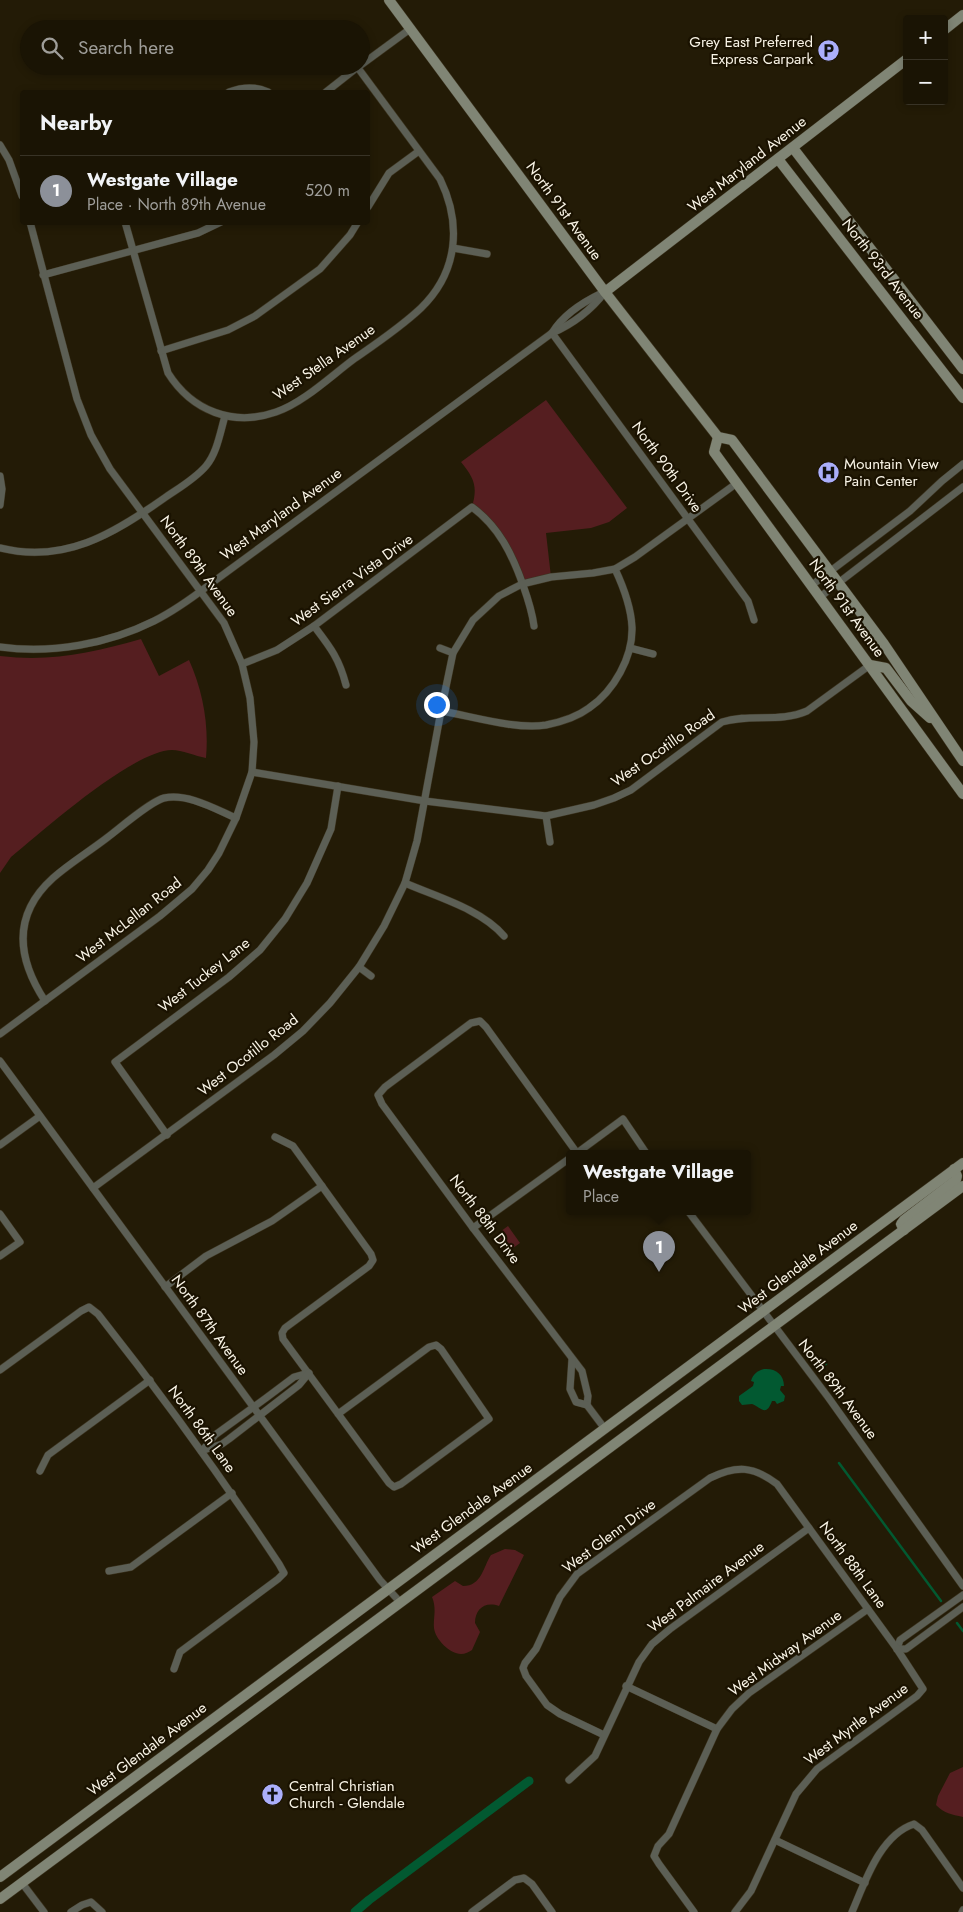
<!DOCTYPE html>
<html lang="en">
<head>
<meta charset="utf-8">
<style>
	:root { --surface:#1a1404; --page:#272113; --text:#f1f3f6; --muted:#9f9e9a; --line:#383326; --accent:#8c9099 }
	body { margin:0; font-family:Jost,sans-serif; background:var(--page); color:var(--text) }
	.controls { position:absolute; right:15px; top:15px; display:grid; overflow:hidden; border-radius:5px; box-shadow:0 2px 8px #0003 }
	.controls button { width:45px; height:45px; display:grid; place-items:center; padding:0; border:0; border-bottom:1px solid var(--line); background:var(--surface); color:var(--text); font:25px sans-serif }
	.you { position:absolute; left:436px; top:704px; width:18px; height:18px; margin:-12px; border:4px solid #fff; border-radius:50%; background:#1a73e8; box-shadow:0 0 0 8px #1a73e833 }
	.badge { display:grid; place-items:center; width:32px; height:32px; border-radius:50%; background:var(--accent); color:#fff; font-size:16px; font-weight:700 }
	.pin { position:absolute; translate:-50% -41px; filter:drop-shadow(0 1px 2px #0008) }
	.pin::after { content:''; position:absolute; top:26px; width:18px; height:15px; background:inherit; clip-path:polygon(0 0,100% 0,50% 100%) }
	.popup { position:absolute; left:566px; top:1150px; width:185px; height:65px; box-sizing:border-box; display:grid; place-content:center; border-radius:5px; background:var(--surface); filter:drop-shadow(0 1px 4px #0005); font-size:16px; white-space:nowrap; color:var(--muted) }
	.popup b { font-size:19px; color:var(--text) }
	.popup::after { content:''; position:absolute; left:50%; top:100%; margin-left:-10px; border:10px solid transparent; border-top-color:var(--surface) }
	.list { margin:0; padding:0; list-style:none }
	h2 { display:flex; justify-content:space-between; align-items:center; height:65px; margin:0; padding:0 20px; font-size:21px }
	h2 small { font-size:16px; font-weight:400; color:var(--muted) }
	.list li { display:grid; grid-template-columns:32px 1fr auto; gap:15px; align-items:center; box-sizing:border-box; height:70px; padding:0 20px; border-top:1px solid var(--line) }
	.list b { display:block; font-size:19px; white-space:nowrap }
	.list p { margin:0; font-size:16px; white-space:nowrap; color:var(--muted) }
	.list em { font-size:16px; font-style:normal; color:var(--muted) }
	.icon { flex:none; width:28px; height:28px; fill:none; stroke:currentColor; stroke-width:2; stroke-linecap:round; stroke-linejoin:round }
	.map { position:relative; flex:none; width:963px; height:1912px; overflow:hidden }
	.search { position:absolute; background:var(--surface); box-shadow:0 2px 8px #0003; left:20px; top:20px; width:350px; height:55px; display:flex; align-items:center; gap:12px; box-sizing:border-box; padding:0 18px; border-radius:28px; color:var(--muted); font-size:19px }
	.panel { position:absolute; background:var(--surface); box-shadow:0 2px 8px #0003; left:20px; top:90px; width:350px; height:135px; border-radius:5px }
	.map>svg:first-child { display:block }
	.green { fill:#551e20 }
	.water { fill:#025931 }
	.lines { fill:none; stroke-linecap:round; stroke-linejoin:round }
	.stream { stroke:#025931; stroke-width:2.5 }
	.canal { stroke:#025931; stroke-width:9 }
	.street-casing { stroke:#3d3521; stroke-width:8 }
	.secondary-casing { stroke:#3d3521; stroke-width:11 }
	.street { stroke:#5c5f55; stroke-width:7 }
	.secondary { stroke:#808575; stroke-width:10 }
	.labels { text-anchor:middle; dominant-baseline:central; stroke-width:4.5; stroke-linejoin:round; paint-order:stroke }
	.poi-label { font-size:15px; fill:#f9f4e6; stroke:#1a1200; text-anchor:start }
	.street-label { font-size:15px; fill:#f9f4e6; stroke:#1a1200 }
</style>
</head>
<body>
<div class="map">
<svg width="963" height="1912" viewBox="0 0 963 1912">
	<rect width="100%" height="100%" fill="#231b06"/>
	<g class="green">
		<path d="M 546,400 L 627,508 L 609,522 L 591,528 L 546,533 L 551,577 L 522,584 L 506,544 L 472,507 C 478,486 474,478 461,462 Z"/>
		<path d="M 141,639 L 159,676 L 189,660 C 203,691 209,725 206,758 C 195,756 182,750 172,750 C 132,751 44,830 11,857 L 0,873 L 0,656 C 51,662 92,653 141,639 Z"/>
		<path d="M 508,1226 L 520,1243 L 505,1254 L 493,1237 Z"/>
		<path d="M 505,1549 L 515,1550 L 524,1555 L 499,1606 C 485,1601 475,1609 475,1623 L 480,1632 L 472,1650 C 469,1652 465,1654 461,1654 C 450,1654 435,1639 434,1628 C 433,1618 437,1609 432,1597 L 455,1581 L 463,1586 C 482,1586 483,1567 491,1555 Z"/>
		<path d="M 963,1767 L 963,1817 C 951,1814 945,1814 936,1805 L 938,1796 L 950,1773 Z"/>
	</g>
	<path class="water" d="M 764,1369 C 775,1368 784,1374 784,1386 L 781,1386 L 780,1390 L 785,1396 L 784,1401 L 777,1404 L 775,1401 L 772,1401 C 766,1417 762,1408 752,1404 L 742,1405 L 739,1401 L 739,1396 L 753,1386 L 754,1382 L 751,1381 C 753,1374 757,1371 764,1369 Z"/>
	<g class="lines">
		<g class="stream">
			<path d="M 822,1366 L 826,1364"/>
			<path d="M 839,1463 L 941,1601"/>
			<path d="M 957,1623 L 963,1631"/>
		</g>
		<path class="canal" d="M 355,1912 L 369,1900 L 529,1781"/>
		<defs>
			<g id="street">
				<path d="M 361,65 L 410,29"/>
				<path d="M 229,92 C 242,87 255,86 268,92"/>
				<path d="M 326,92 L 359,66"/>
				<path d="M 0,145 L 9,160 L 22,196"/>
				<path d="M 368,207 L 389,173 L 419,151"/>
				<path d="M 125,222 L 168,373 C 192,411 233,427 276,412 C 303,403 331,376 354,359 C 377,343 401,327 421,308 C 458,272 462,224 440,179 L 358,68"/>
				<path d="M 453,248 L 487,254"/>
				<path d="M 43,275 L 198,233 L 221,222"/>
				<path d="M 552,333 L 748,601 L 754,620"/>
				<path d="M 552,333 C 563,315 583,302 602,293"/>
				<path d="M 161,351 L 228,330 L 255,316 L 320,269 L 350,235 L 358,222"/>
				<path d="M 0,476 L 2,489 L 0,505"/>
				<path d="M 0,548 C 64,564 113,534 163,499 C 177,489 194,480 206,466 C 217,453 220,433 225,416"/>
				<path d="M 812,585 L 910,511 L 942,481 L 963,464"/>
				<path d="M 820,597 L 963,487"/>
				<path d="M 314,626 C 330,647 339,658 346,685"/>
				<path d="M 0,647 C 52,654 108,644 154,621 C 174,611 192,598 209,585 L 552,333 C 573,324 591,310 605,292"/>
				<path d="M 440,648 L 453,653"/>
				<path d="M 630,648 L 653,654"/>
				<path d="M 242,664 L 277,650 L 314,626 L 472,507 C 499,527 512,554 523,585 C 528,599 532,611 534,626"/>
				<path d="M 441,711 C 471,716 516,730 546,725 C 561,722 577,717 589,708 C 614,691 633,657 632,627 C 631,607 623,586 615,569"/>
				<path d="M 252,772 L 425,801 L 546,816 L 594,805 L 614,798 L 631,790 L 722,722 C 750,713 780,723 807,711 L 870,665"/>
				<path d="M 546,816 L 550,842"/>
				<path d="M 405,883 C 437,897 481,909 504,936"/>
				<path d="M 359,967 L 371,976"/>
				<path d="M 45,1001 C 17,958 12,915 53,878 C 70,863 90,851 108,837 C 120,828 151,801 164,798 C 188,793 215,809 236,818"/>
				<path d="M 0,1034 L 160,916 L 192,889 L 208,870 L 219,853 L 236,818 L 252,772 L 254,742 L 250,698 L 242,664 L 224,623 L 110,469 L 91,435 L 77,399 L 30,222"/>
				<path d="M 0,1061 L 380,1580 L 400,1602"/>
				<path d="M 167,1135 L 115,1062 L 229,977 L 260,950 L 285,919 L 307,883 L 331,829 L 338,786"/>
				<path d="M 275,1137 L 293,1146 L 371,1254 L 373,1260 L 369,1266 L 285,1328 L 282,1333 L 283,1339 L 389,1483 L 394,1487 L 401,1484 L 489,1419 L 441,1349 L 436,1345 L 429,1347 L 338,1414"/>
				<path d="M 0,1145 L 40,1116"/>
				<path d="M 577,1153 L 486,1027 L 480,1021 L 471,1023 L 385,1087 L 378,1095 L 382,1104 L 473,1228 L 582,1371 L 588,1396 L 587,1405"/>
				<path d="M 577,1153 L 623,1119 L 646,1153"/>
				<path d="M 93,1188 L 274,1055 L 303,1031 L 330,1003 L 359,967 L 384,926 L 405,883 L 417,841 L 441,711 L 453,653 L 473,620 L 499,596 L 522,584 L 551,577 L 593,573 L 615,569 L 635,557 L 737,483"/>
				<path d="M 688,1211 L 828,1397 L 963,1586"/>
				<path d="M 0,1214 L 20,1242 L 0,1256"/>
				<path d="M 473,1228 L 570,1158"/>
				<path d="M 165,1287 L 206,1256 L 272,1221 L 322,1186"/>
				<path d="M 572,1359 L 570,1389 L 576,1402 L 587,1405 L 605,1429"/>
				<path d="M 0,1370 L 81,1311 L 89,1307 L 98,1314 C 162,1395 222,1478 279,1564 L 284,1573 L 278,1579 L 180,1652 L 174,1669"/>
				<path d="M 203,1450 L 215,1435 L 266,1398 L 294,1377 L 308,1373"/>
				<path d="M 201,1451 L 222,1444 L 229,1439 L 299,1385 L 309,1373"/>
				<path d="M 40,1471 L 48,1455 L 150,1380"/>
				<path d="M 109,1571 L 131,1567 L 232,1493"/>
				<path d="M 897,1649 L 900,1640 L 963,1595"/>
				<path d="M 897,1649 L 906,1649 L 963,1607"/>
				<path d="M 626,1686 L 717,1729"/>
				<path d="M 604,1735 L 560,1714 L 547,1705 L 526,1676 L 523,1668 L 525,1663 L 536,1649 L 560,1597 L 577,1574 L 710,1478 C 737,1465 753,1466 777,1484 L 897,1649 L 923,1689 L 917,1696 L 817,1769 L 796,1794 L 751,1891 L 735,1912"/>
				<path d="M 569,1780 L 595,1756 L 639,1662 L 652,1644 L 670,1629 L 809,1528"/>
				<path d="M 775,1840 L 865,1883"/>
				<path d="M 22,1883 L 44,1912"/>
				<path d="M 71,1912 L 82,1905 L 91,1902 L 102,1912"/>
				<path d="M 472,1912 L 515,1880 L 524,1878 L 532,1884 L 552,1912"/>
				<path d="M 694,1912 L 659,1864 L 654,1856 L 658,1846 L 669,1834 L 717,1729 L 732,1709 L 749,1693 L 868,1609"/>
				<path d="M 852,1912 C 865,1882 880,1835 914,1824 L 922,1830 L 963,1888"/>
				<path d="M 962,1912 L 963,1910"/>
			</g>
			<g id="secondary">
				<path d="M 389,0 L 605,292 L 718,437 L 732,440 L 884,644 L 963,761"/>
				<path d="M 944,30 L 963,15"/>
				<path d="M 793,148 L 963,369"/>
				<path d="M 778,159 L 963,398"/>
				<path d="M 605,292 L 907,59"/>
				<path d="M 718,437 L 714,452 L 963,794"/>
				<path d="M 870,665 L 886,668 L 911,701 L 930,718"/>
				<path d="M 904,1230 L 901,1224 L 904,1220 L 956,1180 L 957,1176 L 954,1169"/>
				<path d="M 0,1877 L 963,1163"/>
				<path d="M 0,1899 L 963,1186"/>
			</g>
		</defs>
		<use href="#street" class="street-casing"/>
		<use href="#secondary" class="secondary-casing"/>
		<use href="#street" class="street"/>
		<use href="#secondary" class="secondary"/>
	</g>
	<defs>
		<symbol id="parking-disc" viewBox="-11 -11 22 22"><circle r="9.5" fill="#abaffb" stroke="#1a1200"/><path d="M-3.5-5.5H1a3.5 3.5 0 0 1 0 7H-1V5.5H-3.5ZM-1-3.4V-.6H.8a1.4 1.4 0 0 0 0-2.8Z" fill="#111"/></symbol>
		<symbol id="hospital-disc" viewBox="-11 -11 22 22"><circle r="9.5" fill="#abaffb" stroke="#1a1200"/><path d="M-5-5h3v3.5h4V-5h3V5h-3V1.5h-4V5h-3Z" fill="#111"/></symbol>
		<symbol id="church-disc" viewBox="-11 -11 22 22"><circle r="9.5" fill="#abaffb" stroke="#1a1200"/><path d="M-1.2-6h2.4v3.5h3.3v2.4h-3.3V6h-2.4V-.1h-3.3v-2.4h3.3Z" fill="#111"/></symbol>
	</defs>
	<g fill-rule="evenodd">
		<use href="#parking-disc" x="816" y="38" width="25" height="25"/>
		<use href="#hospital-disc" x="816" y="460" width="25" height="25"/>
		<use href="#church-disc" x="260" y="1782" width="25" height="25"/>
	</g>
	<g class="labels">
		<g class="poi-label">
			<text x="813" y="42" text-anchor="end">Grey East Preferred<tspan x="813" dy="17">Express Carpark</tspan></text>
			<text x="844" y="464">Mountain View<tspan x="844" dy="17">Pain Center</tspan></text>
			<text x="289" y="1786">Central Christian<tspan x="289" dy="17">Church - Glendale</tspan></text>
		</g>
		<g class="street-label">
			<text transform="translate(747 164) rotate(-38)">West Maryland Avenue</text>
			<text transform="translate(564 211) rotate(54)">North 91st Avenue</text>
			<text transform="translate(883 269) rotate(52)">North 93rd Avenue</text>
			<text transform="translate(324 362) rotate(-35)">West Stella Avenue</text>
			<text transform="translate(667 467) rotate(54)">North 90th Drive</text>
			<text transform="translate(281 514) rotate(-36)">West Maryland Avenue</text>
			<text transform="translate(199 566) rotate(54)">North 89th Avenue</text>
			<text transform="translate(352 580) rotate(-36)">West Sierra Vista Drive</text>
			<text transform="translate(847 608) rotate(54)">North 91st Avenue</text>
			<text transform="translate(663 748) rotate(-35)">West Ocotillo Road</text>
			<text transform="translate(129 920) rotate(-38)">West McLellan Road</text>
			<text transform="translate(204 975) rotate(-38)">West Tuckey Lane</text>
			<text transform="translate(248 1055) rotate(-38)">West Ocotillo Road</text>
			<text transform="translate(485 1219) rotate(53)">North 88th Drive</text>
			<text transform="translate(798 1267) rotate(-37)">West Glendale Avenue</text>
			<text transform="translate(210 1325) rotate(54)">North 87th Avenue</text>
			<text transform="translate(838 1389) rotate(53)">North 89th Avenue</text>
			<text transform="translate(202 1429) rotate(54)">North 86th Lane</text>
			<text transform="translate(472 1508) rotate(-36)">West Glendale Avenue</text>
			<text transform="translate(609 1536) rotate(-37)">West Glenn Drive</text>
			<text transform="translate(853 1565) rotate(54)">North 88th Lane</text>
			<text transform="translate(706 1587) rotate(-37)">West Palmaire Avenue</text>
			<text transform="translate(785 1653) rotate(-36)">West Midway Avenue</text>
			<text transform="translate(856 1724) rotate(-37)">West Myrtle Avenue</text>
			<text transform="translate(147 1749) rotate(-37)">West Glendale Avenue</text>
		</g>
	</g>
</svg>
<div class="controls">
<button>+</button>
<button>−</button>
</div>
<div class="you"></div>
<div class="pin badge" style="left:659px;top:1272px">1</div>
<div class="popup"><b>Westgate Village</b>Place</div>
<div class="search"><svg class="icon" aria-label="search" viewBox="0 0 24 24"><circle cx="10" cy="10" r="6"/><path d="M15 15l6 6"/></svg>Search here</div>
<section class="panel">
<h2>Nearby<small></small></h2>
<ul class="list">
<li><span class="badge">1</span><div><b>Westgate Village</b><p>Place · North 89th Avenue</p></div><em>520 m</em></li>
</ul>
</section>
</div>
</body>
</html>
